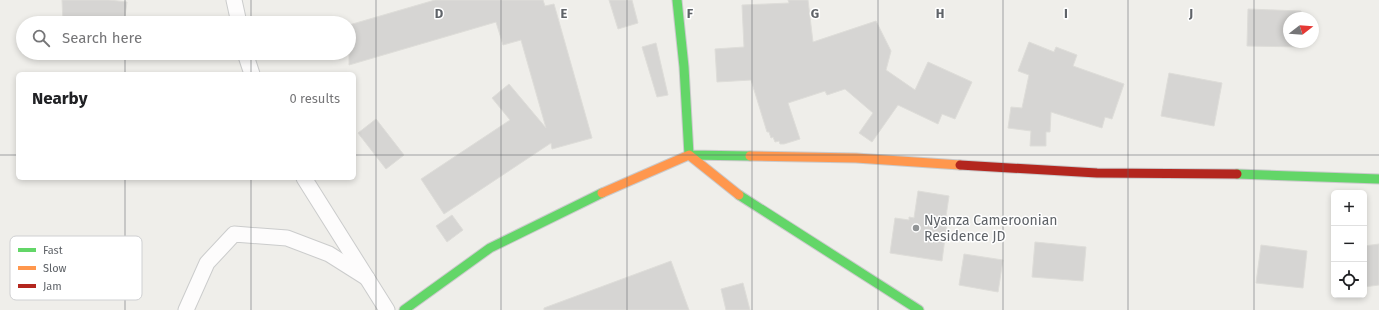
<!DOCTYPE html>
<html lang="en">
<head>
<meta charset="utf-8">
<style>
	:root { --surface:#fff; --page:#f6f6f6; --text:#202124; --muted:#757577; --line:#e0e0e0 }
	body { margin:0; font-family:"Fira Sans",sans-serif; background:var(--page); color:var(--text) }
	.controls { position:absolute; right:12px; bottom:12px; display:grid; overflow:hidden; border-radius:6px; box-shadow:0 2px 6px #0003 }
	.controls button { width:36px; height:36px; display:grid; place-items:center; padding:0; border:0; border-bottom:1px solid var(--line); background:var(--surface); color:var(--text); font:20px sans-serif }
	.compass { position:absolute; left:1283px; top:12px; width:36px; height:36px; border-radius:50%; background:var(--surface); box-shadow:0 2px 6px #0003; rotate:73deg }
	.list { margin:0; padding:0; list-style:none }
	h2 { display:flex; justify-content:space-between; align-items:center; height:52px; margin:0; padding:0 16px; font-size:17px }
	h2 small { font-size:13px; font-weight:400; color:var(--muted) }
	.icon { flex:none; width:22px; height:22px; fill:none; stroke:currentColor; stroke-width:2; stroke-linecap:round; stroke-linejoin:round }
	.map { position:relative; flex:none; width:1379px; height:310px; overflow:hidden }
	.search { position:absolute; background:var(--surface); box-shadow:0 2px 6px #0003; left:16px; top:16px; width:340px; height:44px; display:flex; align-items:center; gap:10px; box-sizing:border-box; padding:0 14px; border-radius:22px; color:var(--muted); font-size:15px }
	.panel { position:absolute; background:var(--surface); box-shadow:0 2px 6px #0003; left:16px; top:72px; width:340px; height:108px; border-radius:6px }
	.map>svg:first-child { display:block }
	.building { fill:#d6d5d3; stroke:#deddd9 }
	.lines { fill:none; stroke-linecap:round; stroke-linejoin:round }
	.street-casing { stroke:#cbcccc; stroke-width:17 }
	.fast-casing { stroke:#cacacb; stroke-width:11 }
	.slow-casing { stroke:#cacacb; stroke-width:11 }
	.jam-casing { stroke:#cacacb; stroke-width:11 }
	.street { stroke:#fdfcfc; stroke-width:15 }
	.fast { stroke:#63d668; stroke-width:9 }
	.slow { stroke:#ff974d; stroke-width:9 }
	.jam { stroke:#b3261e; stroke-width:9 }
	.grid { fill:none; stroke:#5f6368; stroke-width:1; stroke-opacity:0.55 }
	.poi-dot { fill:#919496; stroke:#fff; stroke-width:1.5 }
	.labels { text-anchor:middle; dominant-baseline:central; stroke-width:3; stroke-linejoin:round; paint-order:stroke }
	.poi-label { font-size:14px; fill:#5f6368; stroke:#fff; text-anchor:start }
	.key { fill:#fff; stroke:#cfd0d2; stroke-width:1 }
	.key-label { font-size:11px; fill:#5f6368 }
	.grid-label { font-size:13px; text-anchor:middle; font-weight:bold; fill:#5f6368; stroke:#fff; stroke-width:3; stroke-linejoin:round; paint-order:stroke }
</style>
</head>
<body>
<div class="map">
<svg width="1379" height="310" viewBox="0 0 1379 310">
	<rect width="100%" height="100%" fill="#efeeea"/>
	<g class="building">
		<path d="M 62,0 L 109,0 L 127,2 L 124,23 L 63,23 Z"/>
		<path d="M 435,0 L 543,0 L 545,6 L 554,4 L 592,138 L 552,149 L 551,143 L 444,214 L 421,179 L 510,120 L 492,98 L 509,84 L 546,128 L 521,40 L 503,45 L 496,22 L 349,65 L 349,25 Z"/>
		<path d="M 609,0 L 632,0 L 638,23 L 618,29 Z"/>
		<path d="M 788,0 L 808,0 L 813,42 L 876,21 L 891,51 L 886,70 L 915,90 L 928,62 L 972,82 L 955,119 L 942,114 L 938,124 L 898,105 L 872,142 L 859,133 L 873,113 L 845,89 L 827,95 L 825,91 L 788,103 L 800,139 L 784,144 L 780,144 L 779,141 L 775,142 L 773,137 L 771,138 L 769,132 L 767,132 L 751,80 L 717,82 L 715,49 L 744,47 L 742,5 L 789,3 Z"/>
		<path d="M 1248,9 L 1301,11 L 1301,18 L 1289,18 L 1289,42 L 1300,42 L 1300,47 L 1247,46 Z"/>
		<path d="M 1029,42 L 1054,52 L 1056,47 L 1077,55 L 1073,66 L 1124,84 L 1112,119 L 1105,117 L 1102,128 L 1051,112 L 1050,132 L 1046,132 L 1046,146 L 1030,146 L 1031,131 L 1008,128 L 1011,107 L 1022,108 L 1029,75 L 1018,71 Z"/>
		<path d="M 656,43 L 668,95 L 657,97 L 642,47 Z"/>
		<path d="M 1169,73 L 1222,83 L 1214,126 L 1161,116 Z"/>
		<path d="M 376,119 L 404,155 L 386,169 L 358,133 Z"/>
		<path d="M 918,191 L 949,196 L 945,223 L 947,223 L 942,261 L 890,253 L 895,218 L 909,220 L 909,217 L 914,218 Z"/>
		<path d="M 452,215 L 463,230 L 447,242 L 436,226 Z"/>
		<path d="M 1035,242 L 1086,247 L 1083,281 L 1032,277 Z"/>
		<path d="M 1379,244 L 1379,285 L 1364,287 L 1364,246 Z"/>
		<path d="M 1261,245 L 1307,251 L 1303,288 L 1256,283 Z"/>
		<path d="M 964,254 L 1003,260 L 998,292 L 959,285 Z"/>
		<path d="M 671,261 L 689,310 L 544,310 L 544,308 Z"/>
		<path d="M 743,283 L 750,310 L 726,310 L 721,289 Z"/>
	</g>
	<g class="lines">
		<defs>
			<g id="street">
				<path d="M 234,0 L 239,23"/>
				<path d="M 245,53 L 252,74"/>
				<path d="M 304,178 L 387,310"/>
				<path d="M 186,310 L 207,263 L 234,234 L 287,238 L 329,254 L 367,278"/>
			</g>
			<g id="fast">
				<path d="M 677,0 L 684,67 L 689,155 L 750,156"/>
				<path d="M 1237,174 L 1379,179"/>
				<path d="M 739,195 L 919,310"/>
				<path d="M 404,310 L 490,248 L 602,193"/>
			</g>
			<g id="slow">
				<path d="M 750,156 L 856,158 L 960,165"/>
				<path d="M 602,193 L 689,155 L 739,195"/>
			</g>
			<path id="jam" d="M 960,165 L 1097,173 L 1237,174"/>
		</defs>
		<use href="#street" class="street-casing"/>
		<use href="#fast" class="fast-casing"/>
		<use href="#slow" class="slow-casing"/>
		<use href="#jam" class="jam-casing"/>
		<use href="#street" class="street"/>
		<use href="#fast" class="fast"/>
		<use href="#slow" class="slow"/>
		<use href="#jam" class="jam"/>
	</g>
	<path class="grid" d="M 125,0 L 125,23M 251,0 L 251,23M 376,0 L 376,310M 501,0 L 501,310M 627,0 L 627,310M 752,0 L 752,310M 878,0 L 878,310M 1003,0 L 1003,310M 1128,0 L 1128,310M 1254,0 L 1254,310M 125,53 L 125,74M 251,53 L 251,74M 0,155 L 18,155M 354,155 L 1379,155M 125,178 L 125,310M 251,178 L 251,310"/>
	<circle class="poi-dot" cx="916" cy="228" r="4"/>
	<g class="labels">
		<g class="poi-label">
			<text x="924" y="220">Nyanza Cameroonian<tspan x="924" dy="16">Residence JD</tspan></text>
		</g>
	</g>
	<rect x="10" y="236" width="132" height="64" rx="6" class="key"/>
	<rect x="18" y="248" width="18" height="4" fill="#63d668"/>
	<rect x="18" y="266" width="18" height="4" fill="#ff974d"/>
	<rect x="18" y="284" width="18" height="4" fill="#b3261e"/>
	<g class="key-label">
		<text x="43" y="254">Fast</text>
		<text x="43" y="272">Slow</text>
		<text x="43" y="290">Jam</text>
	</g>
	<g class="grid-label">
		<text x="439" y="18">D</text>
		<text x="564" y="18">E</text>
		<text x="690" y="18">F</text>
		<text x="815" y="18">G</text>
		<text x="940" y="18">H</text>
		<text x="1066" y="18">I</text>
		<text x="1191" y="18">J</text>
	</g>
</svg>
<div class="controls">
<button>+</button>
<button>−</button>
<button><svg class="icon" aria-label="locate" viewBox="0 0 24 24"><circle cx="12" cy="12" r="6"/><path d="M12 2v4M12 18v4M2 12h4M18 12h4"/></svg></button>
</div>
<svg class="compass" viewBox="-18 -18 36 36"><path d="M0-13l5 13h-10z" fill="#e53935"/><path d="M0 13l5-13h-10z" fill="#757577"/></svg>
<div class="search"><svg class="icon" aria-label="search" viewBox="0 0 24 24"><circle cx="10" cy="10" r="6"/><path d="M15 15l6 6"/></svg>Search here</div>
<section class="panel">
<h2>Nearby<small>0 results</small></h2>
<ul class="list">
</ul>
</section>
</div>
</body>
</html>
